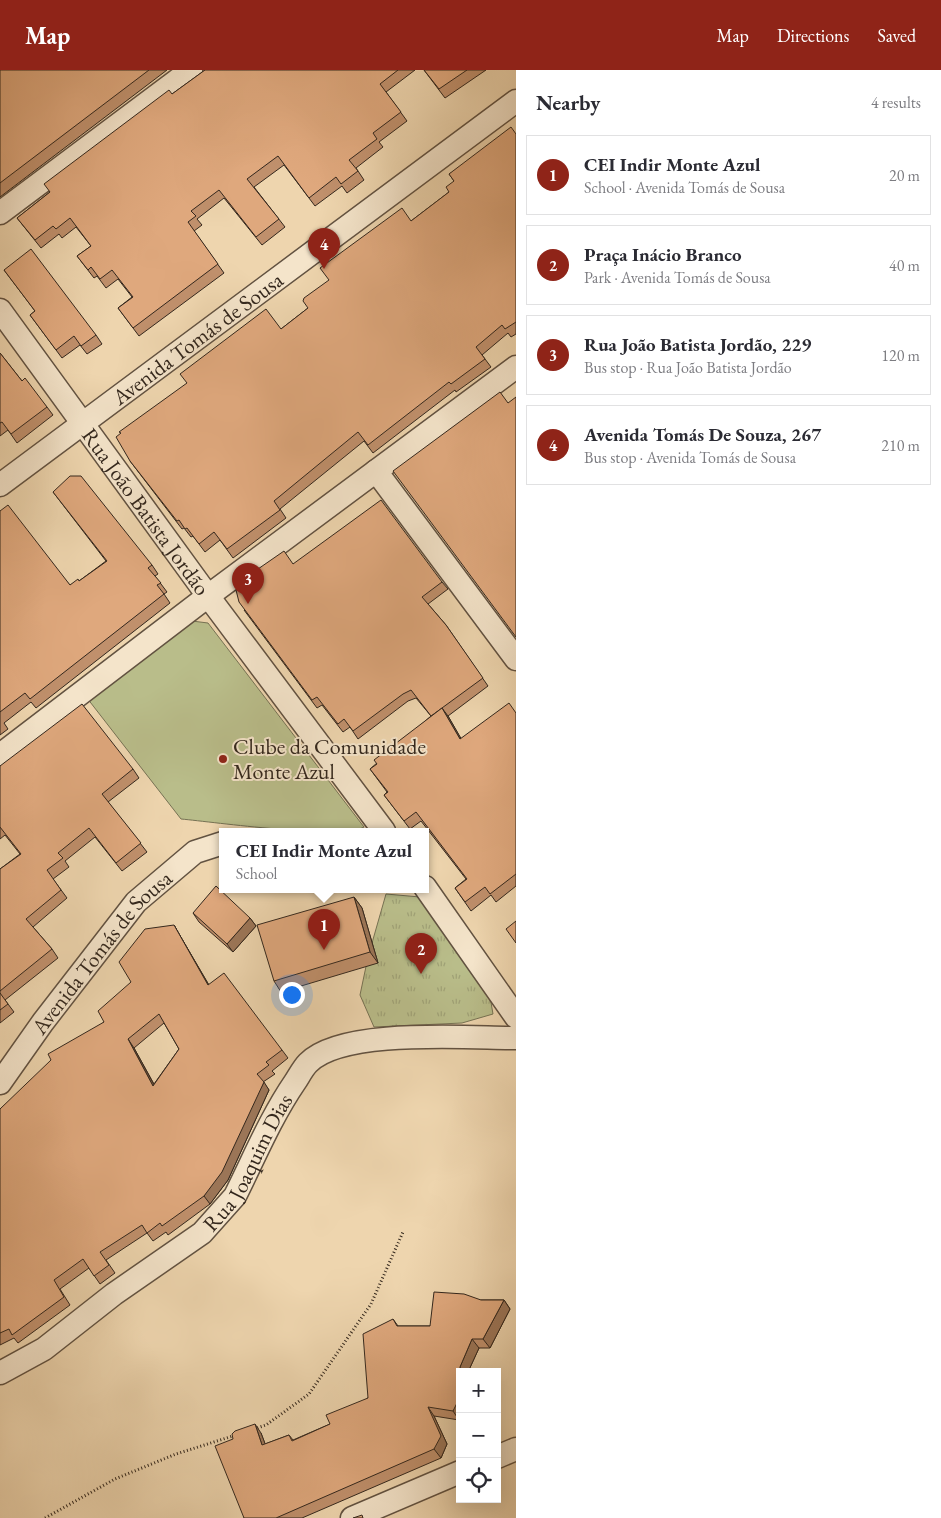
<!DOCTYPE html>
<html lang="en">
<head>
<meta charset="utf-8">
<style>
	:root { --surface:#fff; --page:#f7f7f7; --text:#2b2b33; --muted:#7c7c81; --line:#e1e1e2; --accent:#8f2418 }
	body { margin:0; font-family:"EB Garamond",serif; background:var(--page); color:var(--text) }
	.controls { position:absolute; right:15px; bottom:15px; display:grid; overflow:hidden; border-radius:0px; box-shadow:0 5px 20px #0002 }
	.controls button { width:45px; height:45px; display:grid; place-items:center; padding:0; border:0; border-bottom:1px solid var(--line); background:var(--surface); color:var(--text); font:25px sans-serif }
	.you { position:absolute; left:291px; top:924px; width:18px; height:18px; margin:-12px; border:4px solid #fff; border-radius:50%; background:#1a73e8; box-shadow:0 0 0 8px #1a73e833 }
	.badge { display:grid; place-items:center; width:32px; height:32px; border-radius:50%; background:var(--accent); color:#fff; font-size:16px; font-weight:700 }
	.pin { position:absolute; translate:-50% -41px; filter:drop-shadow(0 1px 2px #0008) }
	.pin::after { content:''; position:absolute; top:26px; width:18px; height:15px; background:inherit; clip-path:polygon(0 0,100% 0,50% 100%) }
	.popup { position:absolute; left:219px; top:758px; width:210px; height:65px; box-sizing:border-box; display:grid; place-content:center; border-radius:0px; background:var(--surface); filter:drop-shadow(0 1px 4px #0005); font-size:16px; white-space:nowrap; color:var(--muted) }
	.popup b { font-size:19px; color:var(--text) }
	.popup::after { content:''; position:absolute; left:50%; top:100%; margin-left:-10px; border:10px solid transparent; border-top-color:var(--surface) }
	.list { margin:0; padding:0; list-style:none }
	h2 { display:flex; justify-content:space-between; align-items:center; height:65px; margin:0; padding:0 20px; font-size:21px }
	h2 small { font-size:16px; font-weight:400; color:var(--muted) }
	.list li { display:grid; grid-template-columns:32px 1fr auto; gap:15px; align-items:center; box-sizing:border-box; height:80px; margin:0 10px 10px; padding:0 10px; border:1px solid var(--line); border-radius:0px }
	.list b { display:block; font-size:19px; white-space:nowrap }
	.list p { margin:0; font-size:16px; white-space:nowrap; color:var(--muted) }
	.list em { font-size:16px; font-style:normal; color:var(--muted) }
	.icon { flex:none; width:28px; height:28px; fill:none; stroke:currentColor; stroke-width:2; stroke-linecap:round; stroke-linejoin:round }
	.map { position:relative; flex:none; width:516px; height:1448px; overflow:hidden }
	header { display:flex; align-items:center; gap:30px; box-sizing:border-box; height:70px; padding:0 25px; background:var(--accent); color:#fff }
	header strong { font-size:24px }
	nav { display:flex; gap:28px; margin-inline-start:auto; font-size:18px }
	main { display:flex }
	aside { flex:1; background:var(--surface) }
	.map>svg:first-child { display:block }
	.park { fill:url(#park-tufts); stroke:#767254 }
	.pitch { fill:#b9bd8a; stroke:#767254 }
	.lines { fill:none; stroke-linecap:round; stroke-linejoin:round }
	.minor-casing { stroke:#625241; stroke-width:25 }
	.path { stroke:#33271d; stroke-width:3; stroke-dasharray:1 2.5; stroke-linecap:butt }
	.minor { stroke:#f4e4ca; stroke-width:22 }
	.wall { fill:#c0906c; stroke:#33271d; fill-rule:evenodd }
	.shaded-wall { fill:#9c7658; stroke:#33271d }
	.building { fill:#dfa87d; stroke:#33271d; fill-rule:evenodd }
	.poi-dot { fill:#8f2418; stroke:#f4e4ca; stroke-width:2 }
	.labels { text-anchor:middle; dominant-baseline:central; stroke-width:4; stroke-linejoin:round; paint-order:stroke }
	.street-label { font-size:22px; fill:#33271d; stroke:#f4e4ca }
	.poi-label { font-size:22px; fill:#33271d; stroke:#f4e4ca; text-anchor:start }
</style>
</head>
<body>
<header>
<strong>Map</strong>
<nav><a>Map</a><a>Directions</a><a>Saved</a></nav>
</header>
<main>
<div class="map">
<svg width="516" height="1448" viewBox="0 0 516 1448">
	<defs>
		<pattern id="park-tufts" width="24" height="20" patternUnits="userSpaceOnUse" patternTransform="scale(1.25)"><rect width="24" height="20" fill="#b9bd8a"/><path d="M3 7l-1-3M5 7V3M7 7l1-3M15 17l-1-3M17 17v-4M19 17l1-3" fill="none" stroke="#a0a277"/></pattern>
	</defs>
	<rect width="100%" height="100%" fill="#eed5ae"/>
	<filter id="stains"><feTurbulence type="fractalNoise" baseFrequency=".004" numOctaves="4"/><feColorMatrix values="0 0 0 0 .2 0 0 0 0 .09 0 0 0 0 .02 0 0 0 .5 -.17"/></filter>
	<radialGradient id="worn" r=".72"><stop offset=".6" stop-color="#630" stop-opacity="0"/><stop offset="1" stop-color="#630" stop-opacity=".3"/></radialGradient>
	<path class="park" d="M 386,824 L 420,827 L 489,921 L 493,944 L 462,953 L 374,957 L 360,925 L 368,887 Z"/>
	<path class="pitch" d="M 192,551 L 208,553 L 364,757 C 342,770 214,752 181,749 L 87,628 Z"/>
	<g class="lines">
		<defs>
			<g id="minor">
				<path d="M 0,143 L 191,0"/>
				<path id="s1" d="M 0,240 L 208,526 L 384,761"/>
				<path d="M 376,401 L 516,589"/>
				<path id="s2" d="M 0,415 L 516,31"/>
				<path d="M 0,685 L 208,526 L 516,297"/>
				<path d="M 425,817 L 516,947"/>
				<path id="s3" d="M 0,1013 L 43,952 L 136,832 L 195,782 L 223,773"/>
				<path id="s4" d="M 0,1303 L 44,1279 L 114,1224 L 202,1163 L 235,1126 C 254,1088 271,1047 295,1012 C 299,1006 303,998 308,993 C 342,958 467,968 516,968"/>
				<path d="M 497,1387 L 516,1379"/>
				<path d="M 352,1448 L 460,1402"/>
			</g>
		</defs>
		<use href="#minor" class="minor-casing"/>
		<g class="path">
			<path d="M 254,1359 L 266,1355 L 309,1324 L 371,1234 L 403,1162"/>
			<path d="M 45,1448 L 115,1409 L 176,1384 L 236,1365"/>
		</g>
		<use href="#minor" class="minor"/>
	</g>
	<g class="wall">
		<path d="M 0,0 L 167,0 L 0,127 Z"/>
		<path d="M 205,0 L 415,0 L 386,22 L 407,51 L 379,72 L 383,77 L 356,98 L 364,110 L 347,123 L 342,116 L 315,136 L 284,95 L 254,117 L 285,157 L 262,175 L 224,128 L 197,149 L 202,155 L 194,161 L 224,203 L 139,266 L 118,238 L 132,227 L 118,209 L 106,218 L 97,206 L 94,208 L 77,186 L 91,176 L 76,157 L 62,168 L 59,164 L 41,178 L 17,148 L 50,122 L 172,24 Z"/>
		<path d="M 424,0 L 486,0 L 445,28 Z"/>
		<path d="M 516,64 L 516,264 L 511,267 L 508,263 L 482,285 L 491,297 L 456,322 L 455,320 L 373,383 L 364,371 L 280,439 L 286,448 L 233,488 L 220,470 L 205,482 L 193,466 L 191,467 L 184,458 L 182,459 L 130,391 L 281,259 L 308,238 L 411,151 L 449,122 L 454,111 L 449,104 Z"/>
		<path d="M 4,200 L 96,265 L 102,274 L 87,284 L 80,275 L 62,288 L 30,245 L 35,241 Z"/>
		<path d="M 0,283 L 22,311 L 47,337 L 53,345 L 17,373 L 8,360 L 0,366 Z"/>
		<path d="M 53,422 L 152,495 L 158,504 L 155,506 L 167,522 L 164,524 L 170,533 L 36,638 L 31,632 L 4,653 L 8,659 L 0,665 L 0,441 L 70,515 L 79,511 L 106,491 Z"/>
		<path d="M 293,494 L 442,512 L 448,519 L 428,534 L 446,555 L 488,616 L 448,646 L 461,669 L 516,643 L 516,816 L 496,832 L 491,825 L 471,841 L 455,818 L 466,809 L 421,751 L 410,759 L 384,725 L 387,722 L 370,699 L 431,646 L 416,628 L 408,631 L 358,669 L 350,657 L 343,662 L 322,635 L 317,638 L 244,540 Z"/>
		<path d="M 0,696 L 133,699 L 139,708 L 108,732 L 147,782 L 122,801 L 95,767 L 65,791 L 69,797 L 53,809 L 67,828 L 33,857 L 52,879 L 58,888 L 5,930 L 14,942 L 0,953 L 0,799 L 20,784 L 5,765 L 0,769 Z"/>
		<path d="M 354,827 L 362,838 L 378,893 L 281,922 L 274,911 Z"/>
		<path d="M 193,843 L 250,848 L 256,856 L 233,882 L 199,852 Z"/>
		<path d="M 174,855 L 179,864 L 209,915 L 282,980 L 288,988 L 272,1001 L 275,1004 L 263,1012 L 269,1020 L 228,1110 L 210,1134 L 168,1165 L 166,1162 L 153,1171 L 147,1163 L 106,1190 L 115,1203 L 100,1214 L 89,1198 L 60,1219 L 70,1235 L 18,1273 L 14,1268 L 0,1275 L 0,1039 L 104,952 L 131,912 ZM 164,953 L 179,979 L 154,1014 L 134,978 Z"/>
		<path d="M 481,1230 L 504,1230 L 510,1239 L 490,1278 L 479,1278 L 468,1302 L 460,1302 L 460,1349 L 459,1350 L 434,1346 L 447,1374 L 441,1388 L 302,1448 L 244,1448 L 261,1363 L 265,1374 L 289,1365 L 293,1370 L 330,1354 L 368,1328 L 393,1249 L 398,1256 L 430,1256 Z"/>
	</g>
	<g class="shaded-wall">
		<path d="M 442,638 L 448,646 L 466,677 L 460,669 Z"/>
		<path d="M 354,827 L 362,838 L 378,893 L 370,882 Z"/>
		<path d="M 250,848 L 256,856 L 233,882 L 227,874 Z"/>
		<path d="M 174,855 L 179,864 L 214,924 L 208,915 Z"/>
		<path d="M 128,969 L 134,978 L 159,1024 L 153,1016 Z"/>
		<path d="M 264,1012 L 269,1020 L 228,1110 L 210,1134 L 204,1126 Z"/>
		<path d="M 504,1230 L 510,1239 L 490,1278 L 483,1269 Z"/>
		<path d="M 472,1269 L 479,1278 L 468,1302 L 460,1302 L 460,1297 Z"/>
		<path d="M 460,1302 L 460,1349 L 459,1350 L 453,1341 Z"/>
		<path d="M 428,1337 L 434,1346 L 447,1374 L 441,1388 L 434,1379 Z"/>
		<path d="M 255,1354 L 261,1363 L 269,1384 L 262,1375 Z"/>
	</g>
	<g class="building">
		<path d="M 0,0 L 149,0 L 0,113 Z"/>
		<path d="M 205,0 L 398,0 L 380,14 L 401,42 L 373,63 L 377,69 L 349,90 L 358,101 L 341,114 L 336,107 L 309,128 L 278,86 L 247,109 L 279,149 L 256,167 L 219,120 L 191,141 L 196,146 L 188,152 L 218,194 L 133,258 L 118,238 L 133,227 L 112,200 L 100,209 L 91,197 L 88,200 L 77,186 L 91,176 L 70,148 L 56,159 L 53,156 L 35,170 L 17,148 L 50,122 L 44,114 L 169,20 L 172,24 Z"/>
		<path d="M 424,0 L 467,0 L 439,19 Z"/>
		<path d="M 511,57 L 516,64 L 516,252 L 505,259 L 502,255 L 476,277 L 485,289 L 451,314 L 449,312 L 368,375 L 358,362 L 274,431 L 280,440 L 227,479 L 214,462 L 199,474 L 187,458 L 185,459 L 179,450 L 177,451 L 130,391 L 116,367 L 121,363 L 119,362 L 187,313 L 180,304 L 266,239 L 281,259 L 308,238 L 303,231 L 304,228 L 329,210 L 320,198 L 402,138 L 411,151 L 449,122 L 446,117 L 454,111 L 449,104 Z"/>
		<path d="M 31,179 L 96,265 L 81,276 L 74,266 L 56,280 L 30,245 L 35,241 L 4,200 Z"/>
		<path d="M 0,283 L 22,311 L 25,308 L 47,337 L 11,364 L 2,352 L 0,353 Z"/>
		<path d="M 500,322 L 508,333 L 516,327 L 516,567 L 393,401 Z"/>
		<path d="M 70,406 L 81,406 L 152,495 L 148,498 L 161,513 L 157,515 L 164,524 L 30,629 L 25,623 L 0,642 L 0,441 L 8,435 L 70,515 L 78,509 L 79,511 L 107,491 L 53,422 Z"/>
		<path d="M 381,430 L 442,512 L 422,527 L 446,555 L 483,608 L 431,646 L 411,620 L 403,624 L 353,661 L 344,649 L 338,654 L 317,627 L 312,630 L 239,532 L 236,520 L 247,512 L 245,508 L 284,481 L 293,494 Z"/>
		<path d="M 509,633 L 516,643 L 516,804 L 490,824 L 485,817 L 465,832 L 455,818 L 467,809 L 416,742 L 404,751 L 384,725 L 388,722 L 370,699 L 377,694 L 374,690 L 442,638 L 460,669 Z"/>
		<path d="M 82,634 L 133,699 L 102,724 L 141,773 L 116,793 L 89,758 L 58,783 L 63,788 L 47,800 L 61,820 L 26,849 L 52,879 L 0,921 L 0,799 L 21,784 L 0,757 L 0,696 Z"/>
		<path d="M 216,816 L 250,848 L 227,874 L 193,843 Z"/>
		<path d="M 354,827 L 370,882 L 274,911 L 257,855 Z"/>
		<path d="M 516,851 L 516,873 L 506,859 Z"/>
		<path d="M 174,855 L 208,915 L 224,903 L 282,980 L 266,992 L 269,995 L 257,1004 L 264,1012 L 222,1102 L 204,1126 L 162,1156 L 160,1153 L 147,1163 L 142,1155 L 100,1182 L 109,1195 L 94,1206 L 83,1189 L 54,1210 L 64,1227 L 12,1265 L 9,1259 L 0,1263 L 0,1039 L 51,990 L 48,984 L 104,952 L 98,941 L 131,912 L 119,892 L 145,859 ZM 159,944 L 179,979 L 153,1016 L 128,969 Z"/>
		<path d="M 0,923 L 8,934 L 0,940 Z"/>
		<path d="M 434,1222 L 464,1224 L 481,1230 L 504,1230 L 483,1269 L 472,1269 L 460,1297 L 460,1327 L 453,1341 L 428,1337 L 441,1366 L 434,1379 L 276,1448 L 244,1448 L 215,1376 L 233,1369 L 232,1364 L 235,1361 L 255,1354 L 262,1375 L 289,1365 L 292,1371 L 330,1354 L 326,1345 L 368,1328 L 363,1264 L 393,1249 L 397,1256 L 430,1256 Z"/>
		<path d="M 362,1445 L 363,1448 L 353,1448 Z"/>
	</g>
	<circle class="poi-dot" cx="223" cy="689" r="5"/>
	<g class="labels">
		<g class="street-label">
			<text stroke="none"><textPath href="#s2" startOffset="246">Avenida Tomás de Sousa</textPath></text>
			<text stroke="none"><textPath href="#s1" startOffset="249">Rua João Batista Jordão</textPath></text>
			<text stroke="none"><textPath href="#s3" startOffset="166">Avenida Tomás de Sousa</textPath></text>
			<text stroke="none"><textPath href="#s4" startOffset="331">Rua Joaquim Dias</textPath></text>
		</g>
		<g class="poi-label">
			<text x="233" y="676">Clube da Comunidade<tspan x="233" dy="25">Monte Azul</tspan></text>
		</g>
	</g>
	<rect width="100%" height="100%" filter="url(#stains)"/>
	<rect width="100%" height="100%" fill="url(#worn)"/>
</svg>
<div class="controls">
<button>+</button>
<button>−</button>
<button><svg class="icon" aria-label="locate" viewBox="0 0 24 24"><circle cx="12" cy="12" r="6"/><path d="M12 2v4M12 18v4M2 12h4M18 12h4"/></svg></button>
</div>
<div class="you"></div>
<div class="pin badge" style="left:324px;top:880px">1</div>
<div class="popup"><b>CEI Indir Monte Azul</b>School</div>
<div class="pin badge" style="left:421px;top:904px">2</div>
<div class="pin badge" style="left:248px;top:534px">3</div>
<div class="pin badge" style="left:324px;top:199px">4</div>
</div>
<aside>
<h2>Nearby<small>4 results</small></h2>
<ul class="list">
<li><span class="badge">1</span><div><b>CEI Indir Monte Azul</b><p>School · Avenida Tomás de Sousa</p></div><em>20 m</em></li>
<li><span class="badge">2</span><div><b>Praça Inácio Branco</b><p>Park · Avenida Tomás de Sousa</p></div><em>40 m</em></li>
<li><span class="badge">3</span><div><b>Rua João Batista Jordão, 229</b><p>Bus stop · Rua João Batista Jordão</p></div><em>120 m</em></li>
<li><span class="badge">4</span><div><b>Avenida Tomás De Souza, 267</b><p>Bus stop · Avenida Tomás de Sousa</p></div><em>210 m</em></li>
</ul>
</aside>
</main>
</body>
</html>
